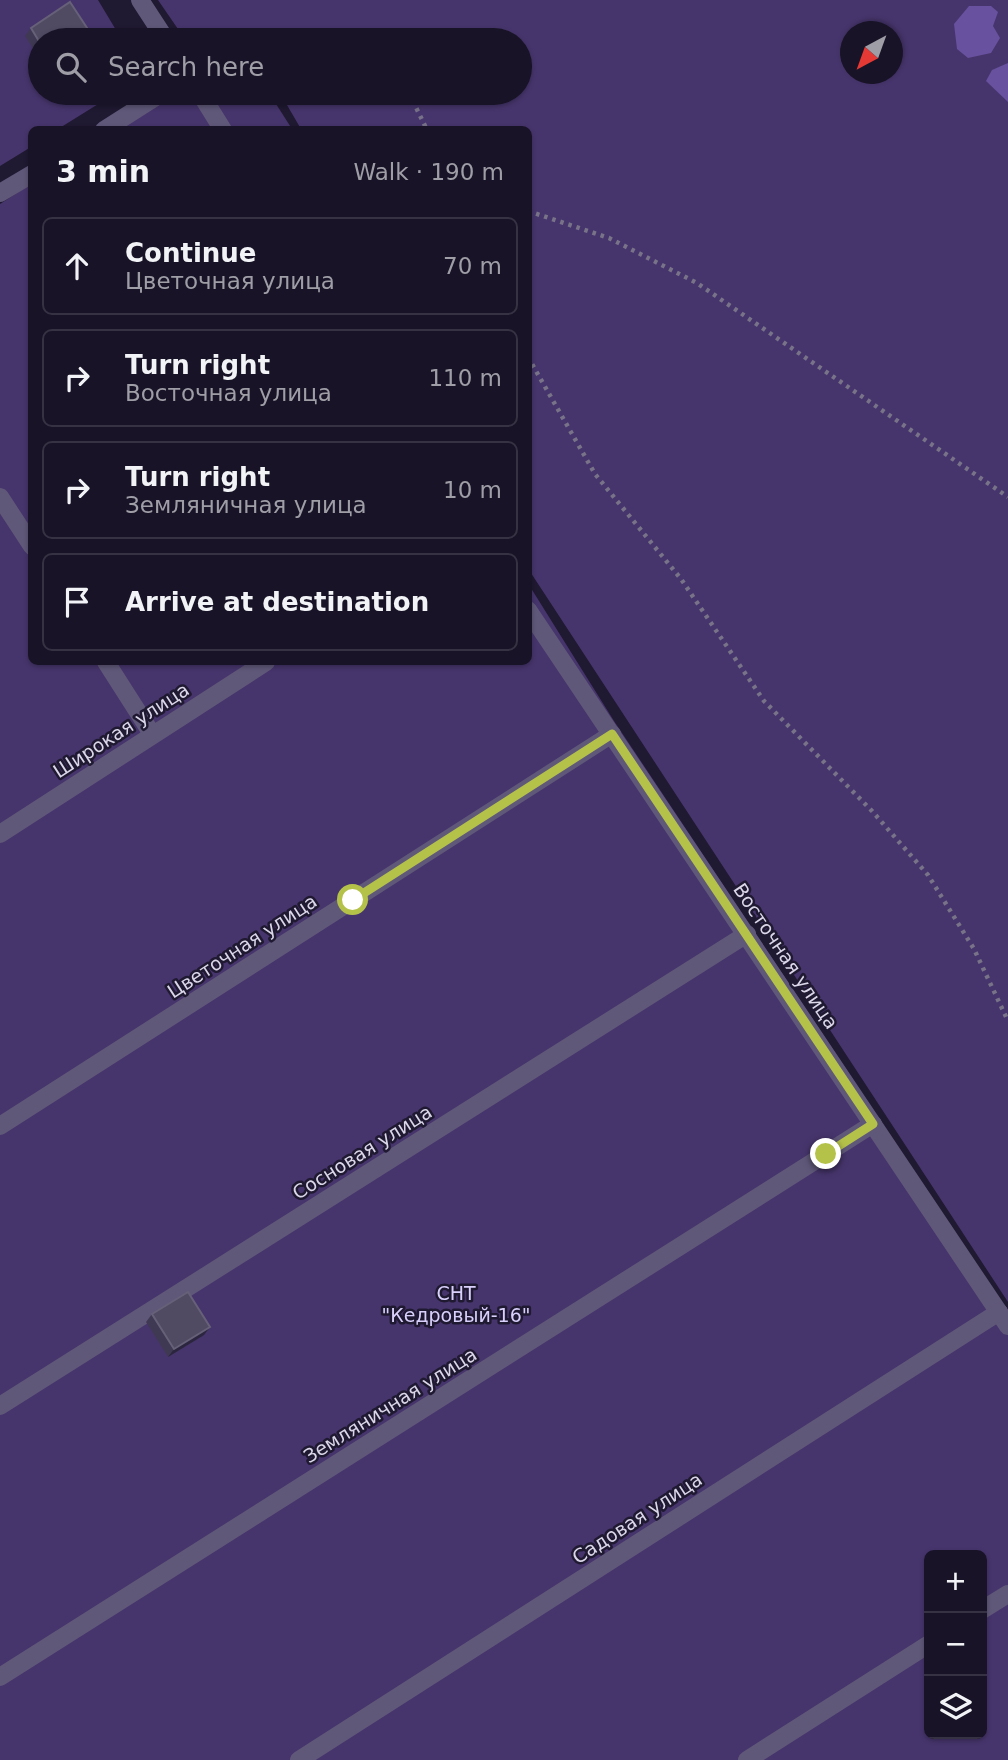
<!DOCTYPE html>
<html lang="en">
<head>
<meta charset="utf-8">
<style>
	:root { --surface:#181326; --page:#211c2e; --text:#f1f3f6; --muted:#9f9ea7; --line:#363243 }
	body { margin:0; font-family:"DejaVu Sans",sans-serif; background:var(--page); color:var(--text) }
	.controls { position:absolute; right:21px; bottom:21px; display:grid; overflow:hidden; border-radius:10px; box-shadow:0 2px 5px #0004 }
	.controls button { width:63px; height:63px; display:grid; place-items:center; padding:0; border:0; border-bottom:2px solid var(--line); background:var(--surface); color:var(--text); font:35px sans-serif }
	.compass { position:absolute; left:840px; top:21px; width:63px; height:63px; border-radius:50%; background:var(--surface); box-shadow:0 2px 5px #0004; rotate:221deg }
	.stop { position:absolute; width:21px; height:21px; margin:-16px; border:5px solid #b5c24a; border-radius:50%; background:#fff }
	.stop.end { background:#b5c24a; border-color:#fff; box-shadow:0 2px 7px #0008 }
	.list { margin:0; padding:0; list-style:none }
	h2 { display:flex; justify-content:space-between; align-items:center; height:91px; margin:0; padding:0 28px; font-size:30px }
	h2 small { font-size:23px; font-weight:400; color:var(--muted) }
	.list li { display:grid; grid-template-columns:46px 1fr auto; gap:21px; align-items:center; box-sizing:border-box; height:98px; margin:0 14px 14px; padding:0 14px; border:2px solid var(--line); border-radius:10px }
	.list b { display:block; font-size:26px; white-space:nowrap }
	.list p { margin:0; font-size:23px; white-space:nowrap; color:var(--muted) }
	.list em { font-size:23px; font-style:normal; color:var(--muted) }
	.icon { flex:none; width:38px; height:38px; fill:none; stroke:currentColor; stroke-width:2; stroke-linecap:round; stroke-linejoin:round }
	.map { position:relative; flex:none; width:1008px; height:1760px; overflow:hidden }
	.search { position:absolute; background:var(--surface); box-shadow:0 2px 5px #0004; left:28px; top:28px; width:504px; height:77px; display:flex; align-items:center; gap:18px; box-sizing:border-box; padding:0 24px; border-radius:38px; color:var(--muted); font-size:26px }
	.panel { position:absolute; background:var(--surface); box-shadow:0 2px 5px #0004; left:28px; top:126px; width:504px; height:539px; border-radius:10px }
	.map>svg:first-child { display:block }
	.green { fill:#46356c; fill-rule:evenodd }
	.water { fill:#68519e }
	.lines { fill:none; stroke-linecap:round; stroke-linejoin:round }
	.path { stroke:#787388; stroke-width:4.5; stroke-dasharray:3.5 5; stroke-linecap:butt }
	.minor { stroke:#605879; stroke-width:18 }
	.wall { fill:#403953 }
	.shaded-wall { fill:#2c253f }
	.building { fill:#504a63; stroke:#666078; stroke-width:2 }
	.route { stroke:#b5c24a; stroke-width:9 }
	.labels { text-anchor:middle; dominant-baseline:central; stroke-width:5; stroke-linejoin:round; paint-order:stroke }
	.street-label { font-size:19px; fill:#dbd7e9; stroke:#201932 }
	.park-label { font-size:19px; fill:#d9d0fb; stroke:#201932 }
</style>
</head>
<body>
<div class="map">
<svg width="1008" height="1760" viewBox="0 0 1008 1760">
	<rect width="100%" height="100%" fill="#201932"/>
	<g class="green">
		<path d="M 0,0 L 98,0 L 122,40 L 40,40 L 40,93 L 116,93 L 58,129 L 32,130 L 31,147 L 0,166 Z"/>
		<path d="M 158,0 L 1008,0 L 1008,1302 L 529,570 L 528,130 L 301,129 L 280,93 L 520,93 L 520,40 L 197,40 L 178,29 ZM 850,32 L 892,32 L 892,74 L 850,74 Z"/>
		<path d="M 176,93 L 269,93 L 292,129 L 118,130 Z"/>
		<path d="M 31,184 L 32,662 L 528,662 L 529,585 L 614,721 L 1008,1312 L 1008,1760 L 0,1760 L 0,204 ZM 929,1555 L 982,1555 L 982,1734 L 929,1734 Z"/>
	</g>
	<g class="water">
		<path d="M 969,6 L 991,6 L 998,12 L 993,26 L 1000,38 L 991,53 L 968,58 L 957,49 L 954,24 Z"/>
		<path d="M 1008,63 L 1008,102 L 986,81 L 992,70 Z"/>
	</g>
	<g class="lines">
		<g class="path">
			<path d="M 409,93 L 427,130"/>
			<path d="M 528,211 L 609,238 L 697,283 L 1008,497"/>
			<path d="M 528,357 L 595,474 L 681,579 L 764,701 L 872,811 L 928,875 L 974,949 L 1008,1021"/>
		</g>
		<g class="minor">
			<path d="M 140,0 L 166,40"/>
			<path d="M 200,93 L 223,130"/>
			<path d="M 104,130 L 162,93"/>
			<path d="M 0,193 L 32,174"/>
			<path d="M 0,497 L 32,546"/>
			<path d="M 528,610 L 1008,1326"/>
			<path d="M 106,662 L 152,734"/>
			<path d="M 0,834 L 266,662"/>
			<path d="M 0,1126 L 612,734"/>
			<path d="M 0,1406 L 747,934"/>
			<path d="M 982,1610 L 1008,1594"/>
			<path d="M 0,1677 L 873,1124"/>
			<path d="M 299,1760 L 999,1312"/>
			<path d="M 747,1760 L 929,1644"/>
		</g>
	</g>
	<g class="wall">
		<path d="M 31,28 L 40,40 L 40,59 L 25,36 Z"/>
		<path d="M 152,1314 L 210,1327 L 204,1335 L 168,1357 L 146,1322 Z"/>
	</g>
	<path class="shaded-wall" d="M 210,1327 L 204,1335 L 168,1357 L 174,1349 Z"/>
	<g class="building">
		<path d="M 70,2 L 95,40 L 40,40 L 40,43 L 31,28 Z"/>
		<path d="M 188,1292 L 210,1327 L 174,1349 L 152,1314 Z"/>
	</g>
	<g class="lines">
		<path class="route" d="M 353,900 L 612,734 L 873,1124 L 826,1154"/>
	</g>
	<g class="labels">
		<g class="street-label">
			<text transform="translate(121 730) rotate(-33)">Широкая улица</text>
			<text transform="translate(242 946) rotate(-33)">Цветочная улица</text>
			<text transform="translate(786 956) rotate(56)">Восточная улица</text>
			<text transform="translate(362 1152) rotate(-32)">Сосновая улица</text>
			<text transform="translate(390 1405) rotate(-32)">Земляничная улица</text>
			<text transform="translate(637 1518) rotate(-33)">Садовая улица</text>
		</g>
		<g class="park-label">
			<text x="456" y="1293">СНТ<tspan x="456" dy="22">"Кедровый-16"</tspan></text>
		</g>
	</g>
</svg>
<div class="controls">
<button>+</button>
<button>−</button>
<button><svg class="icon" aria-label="layers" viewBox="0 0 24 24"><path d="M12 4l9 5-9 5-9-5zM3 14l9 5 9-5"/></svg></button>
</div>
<svg class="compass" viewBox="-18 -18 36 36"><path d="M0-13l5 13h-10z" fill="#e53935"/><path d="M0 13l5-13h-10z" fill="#9f9ea7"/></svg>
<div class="stop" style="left:353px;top:900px"></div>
<div class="stop end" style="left:826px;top:1154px"></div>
<div class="search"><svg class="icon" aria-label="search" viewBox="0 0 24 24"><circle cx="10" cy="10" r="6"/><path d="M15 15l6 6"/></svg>Search here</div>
<section class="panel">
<h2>3 min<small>Walk · 190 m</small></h2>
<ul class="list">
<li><svg class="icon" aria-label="ahead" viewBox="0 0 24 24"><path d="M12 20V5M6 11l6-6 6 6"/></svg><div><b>Continue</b><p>Цветочная улица</p></div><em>70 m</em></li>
<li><svg class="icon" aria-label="right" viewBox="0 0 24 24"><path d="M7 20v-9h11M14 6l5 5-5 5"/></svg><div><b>Turn right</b><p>Восточная улица</p></div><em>110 m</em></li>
<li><svg class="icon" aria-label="right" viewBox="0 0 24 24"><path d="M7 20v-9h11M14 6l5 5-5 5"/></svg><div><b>Turn right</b><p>Земляничная улица</p></div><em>10 m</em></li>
<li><svg class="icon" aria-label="arrive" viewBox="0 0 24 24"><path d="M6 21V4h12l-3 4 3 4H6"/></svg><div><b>Arrive at destination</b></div></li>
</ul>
</section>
</div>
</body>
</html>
